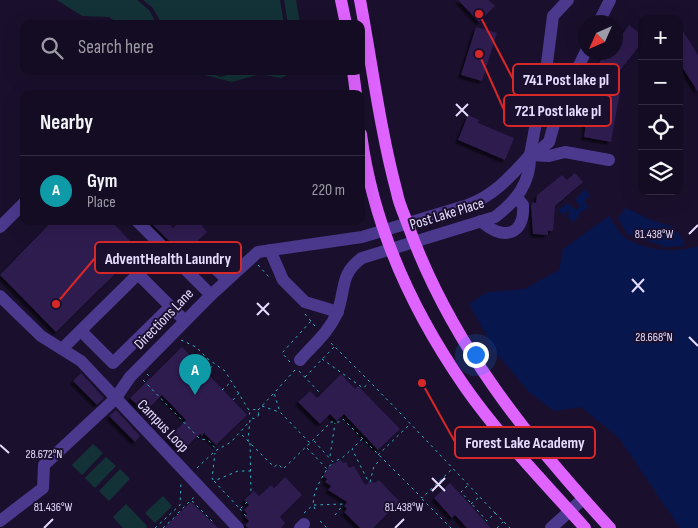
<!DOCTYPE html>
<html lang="en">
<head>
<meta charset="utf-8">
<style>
	:root { --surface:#140c22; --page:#1d152a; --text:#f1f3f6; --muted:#9d9ba5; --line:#332c40; --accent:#d93025 }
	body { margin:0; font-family:"Sofia Sans Condensed",sans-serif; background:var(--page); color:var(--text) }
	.controls { position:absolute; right:15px; top:15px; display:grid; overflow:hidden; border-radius:10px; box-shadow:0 5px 20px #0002 }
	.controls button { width:45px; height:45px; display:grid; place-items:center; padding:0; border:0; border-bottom:1px solid var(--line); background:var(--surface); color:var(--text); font:25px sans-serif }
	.compass { position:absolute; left:578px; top:15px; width:45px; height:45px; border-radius:50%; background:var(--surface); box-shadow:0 5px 20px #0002; rotate:225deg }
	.you { position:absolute; left:475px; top:354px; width:18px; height:18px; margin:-12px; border:4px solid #fff; border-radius:50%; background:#1a73e8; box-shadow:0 0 0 8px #1a73e833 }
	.badge { display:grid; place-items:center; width:32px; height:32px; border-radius:50%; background:var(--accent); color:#fff; font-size:16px; font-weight:700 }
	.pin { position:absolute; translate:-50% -41px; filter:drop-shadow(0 1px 2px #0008) }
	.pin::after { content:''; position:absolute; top:26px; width:18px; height:15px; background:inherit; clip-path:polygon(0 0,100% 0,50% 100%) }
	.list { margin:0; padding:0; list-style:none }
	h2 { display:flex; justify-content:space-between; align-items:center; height:65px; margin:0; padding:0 20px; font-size:21px }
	h2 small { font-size:16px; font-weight:400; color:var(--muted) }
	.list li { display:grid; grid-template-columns:32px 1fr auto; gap:15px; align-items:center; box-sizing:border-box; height:70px; padding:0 20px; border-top:1px solid var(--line) }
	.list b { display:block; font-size:19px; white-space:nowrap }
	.list p { margin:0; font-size:16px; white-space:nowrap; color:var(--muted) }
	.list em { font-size:16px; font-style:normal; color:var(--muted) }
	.icon { flex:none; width:28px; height:28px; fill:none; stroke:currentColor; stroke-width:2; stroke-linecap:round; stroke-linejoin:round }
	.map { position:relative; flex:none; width:698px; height:528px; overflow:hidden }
	.search { position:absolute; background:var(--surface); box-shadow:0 5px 20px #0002; left:20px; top:20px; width:345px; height:55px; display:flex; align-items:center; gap:12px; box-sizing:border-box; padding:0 18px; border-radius:10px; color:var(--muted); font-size:19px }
	.panel { position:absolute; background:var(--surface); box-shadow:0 5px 20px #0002; left:20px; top:90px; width:345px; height:135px; border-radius:10px }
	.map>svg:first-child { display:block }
	.green { fill:#133237 }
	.water { fill:#08164e }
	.building { fill:#2e1b4f; filter:url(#shadow) }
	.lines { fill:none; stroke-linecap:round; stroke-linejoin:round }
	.path { stroke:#2bb4c4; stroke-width:1; stroke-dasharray:2.5 4; stroke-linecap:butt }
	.minor { stroke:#4b398e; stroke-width:12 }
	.major { stroke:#df63ff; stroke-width:12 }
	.ticks { fill:none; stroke:#e6dcff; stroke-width:2 }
	.labels { text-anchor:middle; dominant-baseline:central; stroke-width:4; stroke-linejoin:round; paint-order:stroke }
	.street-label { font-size:15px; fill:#e6dcff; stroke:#1a102d }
	.ticks-label { font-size:12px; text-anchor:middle; fill:#e6dcff; stroke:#1a102d; stroke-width:4; stroke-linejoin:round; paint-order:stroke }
	.leader { fill:none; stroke:#d62828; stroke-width:2 }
	.callout-dot { fill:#d62828; stroke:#1a102d; stroke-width:2 }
	.callout { fill:#1a102d; stroke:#d62828; stroke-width:2 }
	.callout-label { font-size:16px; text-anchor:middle; font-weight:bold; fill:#e6dcff }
</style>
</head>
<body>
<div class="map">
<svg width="698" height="528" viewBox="0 0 698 528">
	<defs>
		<filter id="shadow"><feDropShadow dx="-3" dy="3" stdDeviation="1" flood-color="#0009"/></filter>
	</defs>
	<rect width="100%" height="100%" fill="#1a102d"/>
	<g class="green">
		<path d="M 57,0 L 137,0 L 149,10 L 157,24 L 119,24 L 109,17 L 82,16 Z"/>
		<path d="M 143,0 L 280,0 L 284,24 L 162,24 L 152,7 Z"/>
		<path d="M 284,0 L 296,0 L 300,24 L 288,24 Z"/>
		<path d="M 189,71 L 208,71 L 220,77 L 240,71 L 296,71 L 281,78 L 260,74 L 232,82 Z"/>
		<path d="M 93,444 L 103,453 L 82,475 L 72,465 Z"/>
		<path d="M 106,457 L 116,466 L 95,488 L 85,478 Z"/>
		<path d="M 120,469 L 130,479 L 109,501 L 99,491 Z"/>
		<path d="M 163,496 L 172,506 L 155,523 L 145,513 Z"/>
		<path d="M 126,504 L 147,526 L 146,528 L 123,528 L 113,517 Z"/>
	</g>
	<g class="water">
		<path d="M 585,189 L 590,195 L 584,201 L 589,207 L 578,214 L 579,216 L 573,222 L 567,216 L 570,214 L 567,211 L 563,215 L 558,210 L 567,203 L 576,210 L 580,206 L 575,200 Z"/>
		<path d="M 626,208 L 651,220 L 673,227 L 684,241 L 683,246 L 666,247 L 627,234 L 618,218 Z"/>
		<path d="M 609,216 C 614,222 619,234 626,238 C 647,251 675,254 698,246 L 698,528 L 680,528 L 619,438 L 581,407 L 554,411 L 529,392 L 496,353 L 469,304 L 488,292 L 524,289 L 559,270 L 563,249 Z"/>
	</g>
	<g class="building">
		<path d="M 458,0 L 488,0 L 495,6 L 479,22 Z"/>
		<path d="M 629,25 L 642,35 L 642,43 L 614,78 L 598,64 L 607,52 L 616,52 L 616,42 Z"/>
		<path d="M 679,25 L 698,55 L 698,92 L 679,62 Z"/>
		<path d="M 476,27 L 497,33 L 482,81 L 461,75 Z"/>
		<path d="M 592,86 L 620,92 L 611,142 L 584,137 L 586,123 L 591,124 L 595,101 L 589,100 Z"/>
		<path d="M 468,115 L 479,120 L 478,123 L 514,138 L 505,160 L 458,140 Z"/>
		<path d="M 575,173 L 583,182 L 555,206 L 553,231 L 548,231 L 548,235 L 533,234 L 531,206 L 533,202 L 536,203 L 537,195 L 562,175 L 567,180 Z"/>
		<path d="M 52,221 L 111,221 L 139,250 L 135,254 L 138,256 L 130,263 L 128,261 L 56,332 L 0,275 Z"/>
		<path d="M 149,221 L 167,221 L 173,228 L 180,221 L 207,221 L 202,226 L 207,232 L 183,255 Z"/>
		<path d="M 182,347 L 247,415 L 216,445 L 204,433 L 202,436 L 200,434 L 182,451 L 169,437 L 186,420 L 162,395 L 145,412 L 130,398 Z"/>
		<path d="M 81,373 L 104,398 L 97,405 L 73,381 Z"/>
		<path d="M 341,374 L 355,389 L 358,386 L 400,429 L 378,450 L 344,414 L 337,421 L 330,414 L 320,424 L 298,402 L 310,391 L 317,398 Z"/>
		<path d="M 116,410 L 140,436 L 135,442 L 109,416 Z"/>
		<path d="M 341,460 L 343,463 L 346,462 L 349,468 L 354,466 L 365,485 L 372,481 L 374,483 L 379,480 L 400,502 L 373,528 L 360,528 L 344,512 L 347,509 L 344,506 L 347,502 L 328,490 L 331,486 L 325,482 L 327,479 L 323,476 L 330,465 Z"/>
		<path d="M 285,477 L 302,495 L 280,517 L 285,523 L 281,528 L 248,528 L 245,525 L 249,521 L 245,517 L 247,514 L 244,510 L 249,505 L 244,500 L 254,491 L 259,496 L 271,485 L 274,488 Z"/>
		<path d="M 450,483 L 491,528 L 467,528 L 455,515 L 452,518 L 434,498 Z"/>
		<path d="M 191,502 L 218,528 L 164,528 L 181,511 Z"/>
	</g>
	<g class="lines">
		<g class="path">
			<path d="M 258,265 L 269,277"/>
			<path d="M 305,314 L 315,326"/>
			<path d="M 181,340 L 196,347 L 208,359 L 225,371 L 250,412"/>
			<path d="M 331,343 C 387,398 441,456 495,513 L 487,521 L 461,492 L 468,485"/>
			<path d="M 322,359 L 363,388 L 368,384"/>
			<path d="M 195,362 L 203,355"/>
			<path d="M 290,362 L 282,353 L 311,321"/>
			<path d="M 295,370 L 274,393 L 280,412 L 310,443 L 331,422 L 339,422 L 343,419 L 422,498 L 452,469"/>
			<path d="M 299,371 L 321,394"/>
			<path d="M 206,373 L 214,364"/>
			<path d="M 147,374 L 150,377"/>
			<path d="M 305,377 L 334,347"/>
			<path d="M 143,380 L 200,439 L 208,440 L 217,450"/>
			<path d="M 222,390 L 231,382"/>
			<path d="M 233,400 L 239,393"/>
			<path d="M 262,406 L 279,412"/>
			<circle cx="254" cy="414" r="4.5"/>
			<path d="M 258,410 L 274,393"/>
			<path d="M 250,420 L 248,441 L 274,467 L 278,464 L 283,469 L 310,443"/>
			<path d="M 242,435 L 248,441"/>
			<path d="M 362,439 L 352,449 L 369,483"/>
			<path d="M 314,441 L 333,462 L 342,458 L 352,449"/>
			<path d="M 250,443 L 251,494"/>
			<path d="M 307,448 L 327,469 L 333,462"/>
			<path d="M 378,455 L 409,425"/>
			<path d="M 330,456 L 335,423"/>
			<path d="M 197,468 L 215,451 L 231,442 L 249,422"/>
			<path d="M 213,480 L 212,478 L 215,453"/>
			<path d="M 370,482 L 374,466 L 381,459"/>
			<path d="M 422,499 L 451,528"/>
			<path d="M 192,501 L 215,524"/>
			<path d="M 247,502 L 240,509 L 214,481 L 238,471 L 250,471"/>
			<path d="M 471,504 L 479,497"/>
			<path d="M 240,509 L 246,516"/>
			<path d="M 315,509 C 309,498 321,479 327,469"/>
			<path d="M 178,513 L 194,497"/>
			<path d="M 304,513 L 313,505 L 345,504"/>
			<path d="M 495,513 L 510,528"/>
			<path d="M 335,515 L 343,505"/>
			<path d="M 320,521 L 327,528"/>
			<path d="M 155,528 L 180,505 L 181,483"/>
			<path d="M 163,528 L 178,514"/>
			<path d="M 497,528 L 503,522"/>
		</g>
		<g class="minor">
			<path d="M 599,22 L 610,0"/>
			<path d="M 530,155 L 549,156 L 565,152 L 609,160"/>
			<path d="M 533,156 L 549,142 L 559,107 L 586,51"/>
			<path d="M 137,221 L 211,295"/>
			<path d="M 481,221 C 502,241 525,236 523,205 L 517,198"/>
			<path d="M 0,227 L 24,203"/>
			<path d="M 270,250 L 283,280 L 305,302 L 338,312"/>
			<path d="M 196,267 L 205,258 L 227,280"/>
			<path d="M 0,296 L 41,336 L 81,361 L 238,528"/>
			<path d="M 81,331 L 113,363 L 170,307"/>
			<path d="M 63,348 L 138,274 L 185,321"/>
			<path d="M 300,360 C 313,345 329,332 337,313 C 346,291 339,274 362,258 L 495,217 C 516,201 531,183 530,155 L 547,63 L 553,16 L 568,0"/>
			<path d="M 0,521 L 43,488 L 44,465 L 115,399 L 130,377 L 211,295 L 258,252 L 362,237 L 468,205 C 495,195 511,176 530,155"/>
			<path d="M 300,528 L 304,524"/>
			<path d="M 551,528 L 583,499"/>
		</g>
		<g class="major">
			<path d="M 341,0 L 346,24"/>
			<path d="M 360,0 C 372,64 380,130 397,193 C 399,204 404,214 408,225 C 450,342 526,437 610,528"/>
			<path d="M 353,71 L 356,94"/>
			<path d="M 361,134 C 373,225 413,312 465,387 C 500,437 544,482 585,528"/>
		</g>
	</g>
	<path class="ticks" d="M 456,104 L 468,116M 456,116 L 468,104M 689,234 L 698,225M 632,279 L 644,292M 632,292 L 644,279M 257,303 L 269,315M 257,315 L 269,303M 689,337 L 698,346M 0,445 L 9,453M 432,478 L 445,491M 432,491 L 445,478M 44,528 L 53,519M 395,528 L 404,519"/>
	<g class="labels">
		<g class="street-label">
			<text transform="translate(447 214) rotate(-17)">Post Lake Place</text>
			<text transform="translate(164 319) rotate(-46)">Directions Lane</text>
			<text transform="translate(163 426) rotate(46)">Campus Loop</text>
		</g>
	</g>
	<g class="ticks-label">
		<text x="654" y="238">81.438°W</text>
		<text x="654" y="341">28.668°N</text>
		<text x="44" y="458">28.672°N</text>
		<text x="53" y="511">81.436°W</text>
		<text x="404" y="511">81.438°W</text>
	</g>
	<path class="leader" d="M479 14L513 79M479 54L504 110M56 304L95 258M422 383L455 442"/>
	<g class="callout-dot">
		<circle cx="479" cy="14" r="5"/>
		<circle cx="479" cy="54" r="5"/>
		<circle cx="56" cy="304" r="5"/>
		<circle cx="422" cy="383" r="5"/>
	</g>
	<g class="callout">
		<rect x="513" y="64" width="106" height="31" rx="5"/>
		<rect x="504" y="95" width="107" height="31" rx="5"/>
		<rect x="95" y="242" width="146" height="31" rx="5"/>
		<rect x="455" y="427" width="140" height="31" rx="5"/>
	</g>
	<g class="callout-label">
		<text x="566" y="85">741 Post lake pl</text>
		<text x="558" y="116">721 Post lake pl</text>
		<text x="168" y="264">AdventHealth Laundry</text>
		<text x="525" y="448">Forest Lake Academy</text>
	</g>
</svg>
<div class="controls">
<button>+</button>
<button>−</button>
<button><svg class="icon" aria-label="locate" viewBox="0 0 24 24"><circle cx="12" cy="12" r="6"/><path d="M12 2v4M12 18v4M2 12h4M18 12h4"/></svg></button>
<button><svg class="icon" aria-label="layers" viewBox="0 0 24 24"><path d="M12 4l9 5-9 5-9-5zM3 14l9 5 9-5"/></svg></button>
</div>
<svg class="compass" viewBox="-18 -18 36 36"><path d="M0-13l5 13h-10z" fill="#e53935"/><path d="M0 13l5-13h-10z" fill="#9d9ba5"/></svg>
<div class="you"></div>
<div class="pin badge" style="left:195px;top:395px;background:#0f9aa8">A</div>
<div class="search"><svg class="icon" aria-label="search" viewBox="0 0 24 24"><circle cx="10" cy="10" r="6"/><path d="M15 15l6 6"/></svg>Search here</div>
<section class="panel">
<h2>Nearby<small></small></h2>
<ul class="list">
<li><span class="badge" style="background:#0f9aa8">A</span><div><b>Gym</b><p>Place</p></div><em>220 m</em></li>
</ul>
</section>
</div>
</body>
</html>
